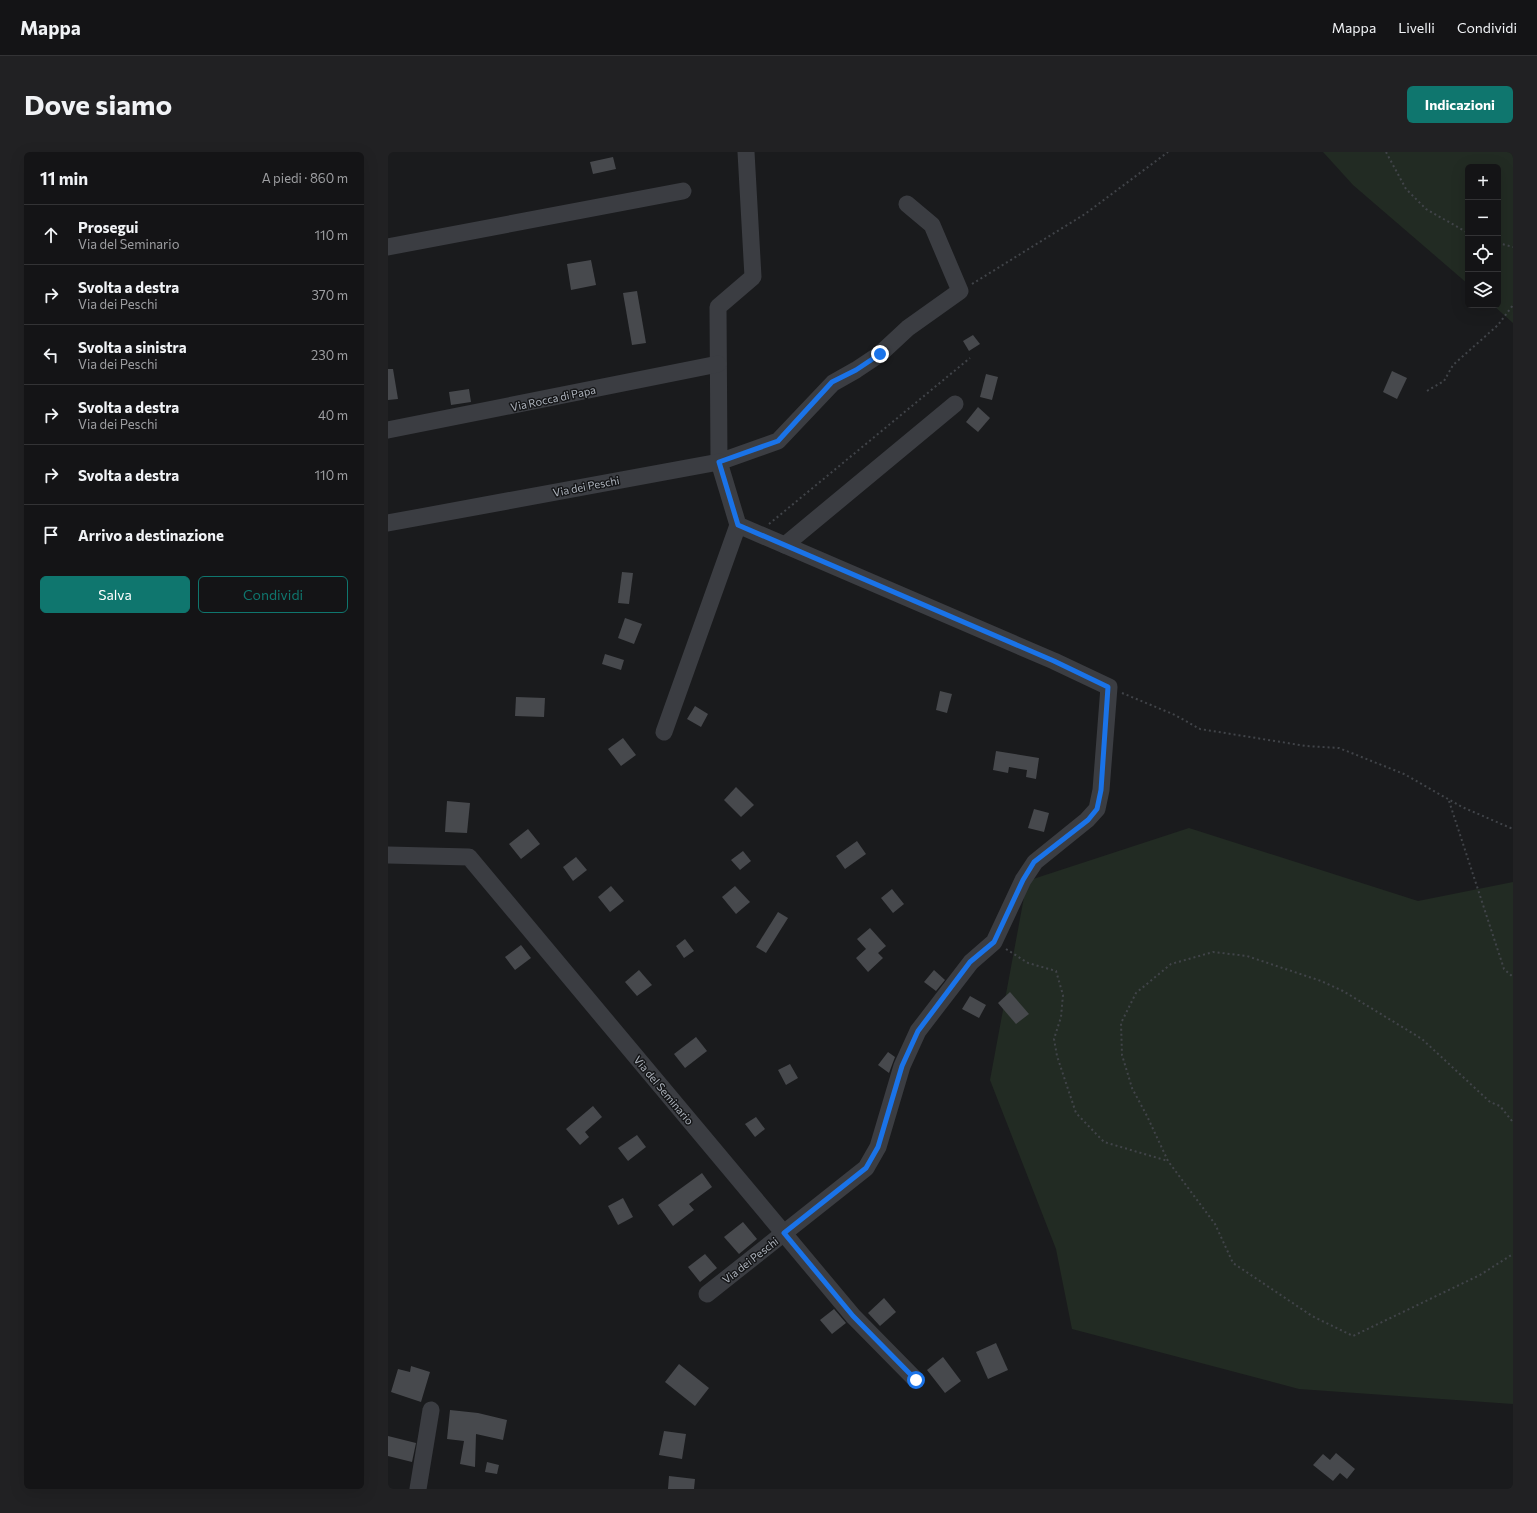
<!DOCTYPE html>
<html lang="it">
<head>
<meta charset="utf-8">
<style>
	:root { --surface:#141416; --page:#212123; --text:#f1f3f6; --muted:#9d9ea1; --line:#333335; --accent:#0f766e }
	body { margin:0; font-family:Commissioner,sans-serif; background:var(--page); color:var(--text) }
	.controls { position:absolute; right:12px; top:12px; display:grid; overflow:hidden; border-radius:6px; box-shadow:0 4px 16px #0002 }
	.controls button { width:36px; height:36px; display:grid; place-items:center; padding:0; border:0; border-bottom:1px solid var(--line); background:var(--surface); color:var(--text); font:20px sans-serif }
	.stop { position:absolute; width:12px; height:12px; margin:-9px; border:3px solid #1a73e8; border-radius:50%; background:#fff }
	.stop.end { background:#1a73e8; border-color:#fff; box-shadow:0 1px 4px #0008 }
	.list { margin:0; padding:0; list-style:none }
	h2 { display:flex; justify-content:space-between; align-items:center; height:52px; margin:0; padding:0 16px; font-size:17px }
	h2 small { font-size:13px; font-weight:400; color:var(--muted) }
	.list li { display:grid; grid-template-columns:26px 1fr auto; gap:12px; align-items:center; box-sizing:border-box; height:60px; padding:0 16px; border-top:1px solid var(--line) }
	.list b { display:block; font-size:15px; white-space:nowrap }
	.list p { margin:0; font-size:13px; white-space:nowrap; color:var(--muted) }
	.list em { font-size:13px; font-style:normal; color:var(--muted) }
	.actions { display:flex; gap:8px; padding:12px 16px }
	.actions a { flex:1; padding:9px 0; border:1px solid var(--accent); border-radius:6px; text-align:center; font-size:14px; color:var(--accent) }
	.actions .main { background:var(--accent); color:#fff }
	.icon { flex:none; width:22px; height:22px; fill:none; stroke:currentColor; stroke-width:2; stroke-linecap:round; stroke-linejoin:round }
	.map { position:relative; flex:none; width:1125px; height:1337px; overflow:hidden; border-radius:6px }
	header { display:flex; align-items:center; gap:24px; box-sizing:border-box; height:56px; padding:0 20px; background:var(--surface); border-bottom:1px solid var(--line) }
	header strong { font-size:19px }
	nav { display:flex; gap:22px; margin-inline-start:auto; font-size:14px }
	.intro { display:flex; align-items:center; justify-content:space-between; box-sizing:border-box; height:96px; padding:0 24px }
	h1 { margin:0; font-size:28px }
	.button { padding:10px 18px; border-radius:6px; background:var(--accent); color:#fff; font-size:14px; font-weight:700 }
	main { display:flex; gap:24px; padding:0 24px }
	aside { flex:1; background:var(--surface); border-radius:6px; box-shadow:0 4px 16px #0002 }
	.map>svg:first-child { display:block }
	.green { fill:#222b23 }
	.building { fill:#47494d }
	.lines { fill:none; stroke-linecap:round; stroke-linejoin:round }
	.path { stroke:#414449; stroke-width:2; stroke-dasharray:2 3; stroke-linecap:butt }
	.minor { stroke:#3b3d42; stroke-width:17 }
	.route { stroke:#1a73e8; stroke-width:5 }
	.labels { text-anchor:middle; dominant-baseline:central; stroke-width:3; stroke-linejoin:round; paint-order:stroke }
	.street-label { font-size:11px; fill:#adb3bc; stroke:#151618 }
</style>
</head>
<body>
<header>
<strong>Mappa</strong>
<nav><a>Mappa</a><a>Livelli</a><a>Condividi</a></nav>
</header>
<div class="intro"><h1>Dove siamo</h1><a class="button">Indicazioni</a></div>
<main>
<aside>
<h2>11 min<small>A piedi · 860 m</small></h2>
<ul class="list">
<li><svg class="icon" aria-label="ahead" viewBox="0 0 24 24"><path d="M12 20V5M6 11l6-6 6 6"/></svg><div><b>Prosegui</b><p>Via del Seminario</p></div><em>110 m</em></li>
<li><svg class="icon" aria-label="right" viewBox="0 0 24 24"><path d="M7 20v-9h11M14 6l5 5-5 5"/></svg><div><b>Svolta a destra</b><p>Via dei Peschi</p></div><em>370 m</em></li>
<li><svg class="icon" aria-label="left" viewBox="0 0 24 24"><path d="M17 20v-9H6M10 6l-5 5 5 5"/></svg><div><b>Svolta a sinistra</b><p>Via dei Peschi</p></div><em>230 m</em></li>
<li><svg class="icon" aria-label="right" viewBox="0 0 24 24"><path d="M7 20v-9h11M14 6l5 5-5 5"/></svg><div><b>Svolta a destra</b><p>Via dei Peschi</p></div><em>40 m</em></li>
<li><svg class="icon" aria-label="right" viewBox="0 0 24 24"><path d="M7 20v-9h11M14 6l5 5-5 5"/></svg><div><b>Svolta a destra</b></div><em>110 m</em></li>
<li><svg class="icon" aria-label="arrive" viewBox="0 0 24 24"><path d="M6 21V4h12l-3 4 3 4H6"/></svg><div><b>Arrivo a destinazione</b></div></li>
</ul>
<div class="actions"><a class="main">Salva</a><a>Condividi</a></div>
</aside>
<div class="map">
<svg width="1125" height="1337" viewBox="0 0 1125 1337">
	<rect width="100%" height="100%" fill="#1a1b1d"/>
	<g class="green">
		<path d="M 935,0 L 1125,0 L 1125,171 L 1105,153 L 1110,153 L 1110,15 L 1080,15 L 1080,132 L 965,33 Z"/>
		<path d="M 801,676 L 1030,749 L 1125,730 L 1125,1252 L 911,1237 L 684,1177 L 668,1097 L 602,928 L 639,729 Z"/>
	</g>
	<g class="building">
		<path d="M 225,5 L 228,17 L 205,22 L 202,10 Z"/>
		<path d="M 203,108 L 208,133 L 183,138 L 179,112 Z"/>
		<path d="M 249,139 L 258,191 L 244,193 L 235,141 Z"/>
		<path d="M 585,183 L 592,192 L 581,199 L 575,189 Z"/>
		<path d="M 0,217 L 5,217 L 10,247 L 0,248 Z"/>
		<path d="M 1004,219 L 1019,226 L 1009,247 L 995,240 Z"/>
		<path d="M 598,222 L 610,225 L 604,248 L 592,245 Z"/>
		<path d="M 81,237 L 83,250 L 63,253 L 61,240 Z"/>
		<path d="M 590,255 L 602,266 L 590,280 L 578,270 Z"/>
		<path d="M 234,420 L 245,421 L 241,452 L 230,451 Z"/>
		<path d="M 237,466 L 254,472 L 246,492 L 230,486 Z"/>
		<path d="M 217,502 L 236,508 L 233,518 L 214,512 Z"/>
		<path d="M 552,539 L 564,542 L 559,561 L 548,558 Z"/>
		<path d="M 128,545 L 157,546 L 156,565 L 127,564 Z"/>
		<path d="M 307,554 L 320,562 L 313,575 L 299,567 Z"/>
		<path d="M 235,586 L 248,603 L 233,614 L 220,597 Z"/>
		<path d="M 608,599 L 651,606 L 648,627 L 638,625 L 639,618 L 621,615 L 620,621 L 605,618 Z"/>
		<path d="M 348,635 L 366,653 L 353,665 L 336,648 Z"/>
		<path d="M 59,649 L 82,651 L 79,681 L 57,680 Z"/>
		<path d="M 646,657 L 661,661 L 656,680 L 640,676 Z"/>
		<path d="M 140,677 L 152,692 L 133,707 L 121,692 Z"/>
		<path d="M 469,689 L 478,702 L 457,717 L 448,704 Z"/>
		<path d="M 355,699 L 363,709 L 352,718 L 343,708 Z"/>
		<path d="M 188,705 L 199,718 L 185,729 L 175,715 Z"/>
		<path d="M 223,734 L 236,749 L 222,760 L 210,745 Z"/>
		<path d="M 347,734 L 362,750 L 348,762 L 334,745 Z"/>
		<path d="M 504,737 L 516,752 L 505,761 L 493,746 Z"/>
		<path d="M 390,760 L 400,766 L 378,801 L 368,795 Z"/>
		<path d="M 482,776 L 498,794 L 490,801 L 495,806 L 480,820 L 468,806 L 478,797 L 469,787 Z"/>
		<path d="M 297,787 L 306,799 L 296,806 L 288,794 Z"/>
		<path d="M 133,793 L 143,806 L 127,818 L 117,805 Z"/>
		<path d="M 251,818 L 264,833 L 249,844 L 237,830 Z"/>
		<path d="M 546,818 L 557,828 L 548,839 L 536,830 Z"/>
		<path d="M 622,840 L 641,862 L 628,872 L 610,851 Z"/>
		<path d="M 582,844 L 598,853 L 591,866 L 574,857 Z"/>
		<path d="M 308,885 L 319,899 L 297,916 L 286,902 Z"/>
		<path d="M 500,900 L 507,905 L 501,921 L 490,913 Z"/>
		<path d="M 402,912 L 410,926 L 398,933 L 390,918 Z"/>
		<path d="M 205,954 L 214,965 L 197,980 L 201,985 L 192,993 L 178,977 Z"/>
		<path d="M 368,965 L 377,977 L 367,985 L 357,972 Z"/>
		<path d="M 249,983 L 258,995 L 240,1009 L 230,996 Z"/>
		<path d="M 314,1021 L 324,1035 L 301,1052 L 306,1058 L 285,1074 L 270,1053 Z"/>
		<path d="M 235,1046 L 245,1065 L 230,1073 L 220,1054 Z"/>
		<path d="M 355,1070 L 369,1087 L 351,1102 L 336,1085 Z"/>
		<path d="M 317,1102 L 329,1116 L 312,1130 L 300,1115 Z"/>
		<path d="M 496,1146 L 508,1160 L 492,1174 L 480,1161 Z"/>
		<path d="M 446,1157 L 458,1171 L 444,1182 L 432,1168 Z"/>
		<path d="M 608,1191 L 620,1218 L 600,1227 L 588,1200 Z"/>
		<path d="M 555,1205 L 573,1229 L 557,1241 L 539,1218 Z"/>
		<path d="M 291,1212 L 321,1236 L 307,1254 L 277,1230 Z"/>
		<path d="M 23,1214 L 42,1220 L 33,1250 L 3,1240 L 10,1217 L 22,1220 Z"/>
		<path d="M 62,1258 L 90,1261 L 119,1268 L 115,1288 L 88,1282 L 87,1315 L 72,1312 L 76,1289 L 59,1287 Z"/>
		<path d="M 276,1279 L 298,1282 L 294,1307 L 271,1303 Z"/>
		<path d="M 0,1284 L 28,1291 L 24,1310 L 0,1304 Z"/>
		<path d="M 948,1301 L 967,1317 L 959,1327 L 952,1321 L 945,1329 L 925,1313 L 935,1302 L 942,1308 Z"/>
		<path d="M 99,1310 L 111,1313 L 109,1322 L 97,1320 Z"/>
		<path d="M 281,1324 L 307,1327 L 306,1337 L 280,1337 Z"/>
	</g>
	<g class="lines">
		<g class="path">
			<path d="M 998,0 L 1018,37 L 1038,57 L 1080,81"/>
			<path d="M 1110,91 L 1125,95"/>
			<path d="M 584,132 L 697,62 L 780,0"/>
			<path d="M 1039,239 L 1056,229 L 1065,213 L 1110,173 L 1125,153"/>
			<path d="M 381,372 L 582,206"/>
			<path d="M 734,541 L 787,563 L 812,577 L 918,594 L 951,596 L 1016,622 L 1074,655 L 1125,677"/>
			<path d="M 1061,649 L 1116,817 L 1125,825"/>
			<path d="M 618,797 L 640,811 L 668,819 L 675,843 L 673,865 L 666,887 L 669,904 L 688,961 L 716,990 L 780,1009"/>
			<path d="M 1124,969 L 1112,954 L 1102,950 L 1034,887 L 955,839 L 933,829 L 859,804 L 825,800 L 783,812 L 748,841 L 733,871 L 734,903 L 744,936 L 759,964 L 780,1009 L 827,1072 L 845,1111 L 924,1164 L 965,1184 L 1092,1123 L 1125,1102"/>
		</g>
		<g class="minor">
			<path d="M 358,0 L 365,125 L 330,155 L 331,310 L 390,289 L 445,231 L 468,218 L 492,202 L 520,176 L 572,139 L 544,73 L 519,52"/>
			<path d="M 0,95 L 295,39"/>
			<path d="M 0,278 L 330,212"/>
			<path d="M 0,371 L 331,310 L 350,373 L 666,509 L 721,535 L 713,638 L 709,657 L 699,668 L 647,710 L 635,728 L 606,790 L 583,810 L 530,879 L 514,914 L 490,995 L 478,1016 L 319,1142"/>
			<path d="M 397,393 L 567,252"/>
			<path d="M 276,580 L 350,373"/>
			<path d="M 0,703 L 81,705 L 465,1164 L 528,1228"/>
			<path d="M 30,1337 L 43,1258"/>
		</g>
	</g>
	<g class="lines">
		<path class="route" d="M 492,202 L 468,218 L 444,230 L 390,289 L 331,310 L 350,373 L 666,509 L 720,535 L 713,638 L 709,657 L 700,668 L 646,710 L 635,728 L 606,790 L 582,810 L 530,879 L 514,914 L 490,995 L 478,1016 L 396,1081 L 465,1164 L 528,1228"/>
	</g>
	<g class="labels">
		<g class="street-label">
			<text transform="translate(165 246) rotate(-12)">Via Rocca di Papa</text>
			<text transform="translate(198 334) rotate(-11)">Via dei Peschi</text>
			<text transform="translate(276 938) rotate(50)">Via del Seminario</text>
			<text transform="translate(362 1108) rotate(-38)">Via dei Peschi</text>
		</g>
	</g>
</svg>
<div class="controls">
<button>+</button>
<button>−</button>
<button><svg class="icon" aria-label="locate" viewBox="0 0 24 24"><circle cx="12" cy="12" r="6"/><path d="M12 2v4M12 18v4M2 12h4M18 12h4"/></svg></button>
<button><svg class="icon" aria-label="layers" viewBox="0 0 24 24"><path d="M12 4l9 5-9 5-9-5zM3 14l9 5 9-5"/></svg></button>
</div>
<div class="stop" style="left:528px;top:1228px"></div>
<div class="stop end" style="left:492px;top:202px"></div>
</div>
</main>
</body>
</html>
